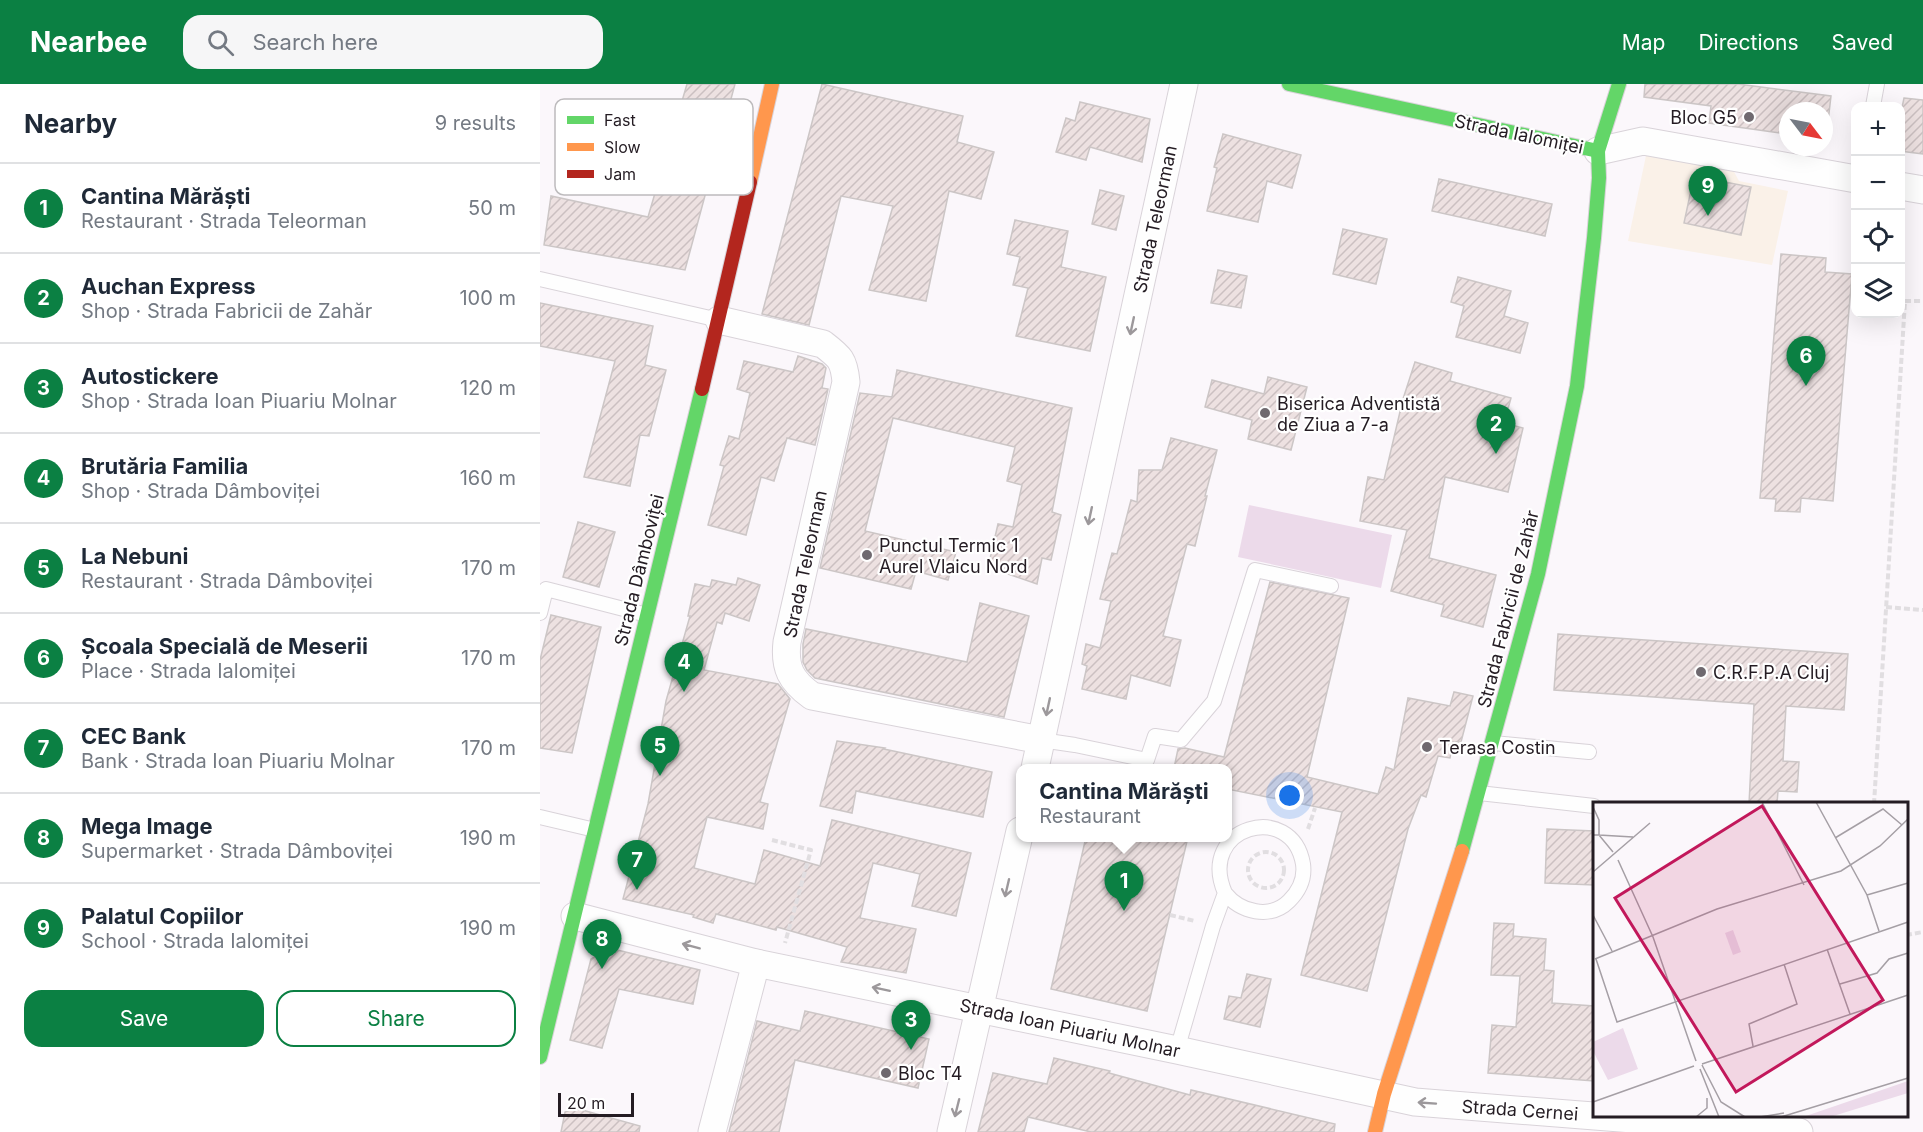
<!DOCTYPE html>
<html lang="en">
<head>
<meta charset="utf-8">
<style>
	:root { --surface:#fff; --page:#f6f6f7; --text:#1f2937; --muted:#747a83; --line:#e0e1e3; --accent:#0b8043 }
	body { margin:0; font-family:Inter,sans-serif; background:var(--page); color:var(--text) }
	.controls { position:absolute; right:18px; top:18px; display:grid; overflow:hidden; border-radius:12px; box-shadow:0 6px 24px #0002 }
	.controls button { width:54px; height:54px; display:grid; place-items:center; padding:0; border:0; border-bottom:2px solid var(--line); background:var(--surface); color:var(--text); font:30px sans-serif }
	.compass { position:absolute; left:1239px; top:18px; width:54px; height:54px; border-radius:50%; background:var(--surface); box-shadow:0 6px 24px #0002; rotate:122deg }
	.scale { position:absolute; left:18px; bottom:15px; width:76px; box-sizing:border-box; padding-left:6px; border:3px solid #241c23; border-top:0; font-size:16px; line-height:21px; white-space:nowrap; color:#241c23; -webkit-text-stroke:4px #fff; paint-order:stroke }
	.you { position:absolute; left:750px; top:712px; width:21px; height:21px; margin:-15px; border:4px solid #fff; border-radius:50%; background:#1a73e8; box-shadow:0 0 0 9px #1a73e833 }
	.badge { display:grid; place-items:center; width:39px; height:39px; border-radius:50%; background:var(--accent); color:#fff; font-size:20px; font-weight:700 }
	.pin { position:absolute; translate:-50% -50px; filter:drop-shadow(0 2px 3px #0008) }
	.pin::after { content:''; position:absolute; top:32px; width:21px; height:18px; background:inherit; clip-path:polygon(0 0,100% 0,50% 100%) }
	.popup { position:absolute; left:476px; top:680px; width:216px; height:78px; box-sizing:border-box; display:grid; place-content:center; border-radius:12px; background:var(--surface); filter:drop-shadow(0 2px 4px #0005); font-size:20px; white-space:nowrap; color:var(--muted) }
	.popup b { font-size:22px; color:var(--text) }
	.popup::after { content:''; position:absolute; left:50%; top:100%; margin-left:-12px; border:12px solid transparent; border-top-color:var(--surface) }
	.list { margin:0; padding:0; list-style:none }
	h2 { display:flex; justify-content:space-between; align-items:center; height:78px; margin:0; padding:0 24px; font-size:26px }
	h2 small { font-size:20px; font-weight:400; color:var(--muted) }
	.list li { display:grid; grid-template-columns:39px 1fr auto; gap:18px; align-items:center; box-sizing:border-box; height:90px; padding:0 24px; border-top:2px solid var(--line) }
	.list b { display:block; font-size:22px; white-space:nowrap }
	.list p { margin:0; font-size:20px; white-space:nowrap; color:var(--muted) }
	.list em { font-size:20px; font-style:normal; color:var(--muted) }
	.actions { display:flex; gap:12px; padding:18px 24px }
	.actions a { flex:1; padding:14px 0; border:2px solid var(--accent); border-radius:18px; text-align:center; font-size:21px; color:var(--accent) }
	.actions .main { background:var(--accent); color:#fff }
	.icon { flex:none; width:33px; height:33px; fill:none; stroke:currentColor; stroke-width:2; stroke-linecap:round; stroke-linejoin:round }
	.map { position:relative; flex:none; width:1383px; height:1048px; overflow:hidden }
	header { display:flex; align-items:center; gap:36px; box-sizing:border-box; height:84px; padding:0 30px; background:var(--accent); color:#fff }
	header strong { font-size:28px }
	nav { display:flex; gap:33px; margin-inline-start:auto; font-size:21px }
	.search { width:420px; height:54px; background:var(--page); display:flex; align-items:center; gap:15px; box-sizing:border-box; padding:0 21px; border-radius:18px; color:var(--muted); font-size:22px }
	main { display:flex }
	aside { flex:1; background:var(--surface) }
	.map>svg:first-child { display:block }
	.education { fill:#faf1e8 }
	.park { fill:#ecdaea }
	.building { fill:url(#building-hatch); stroke:#ccc6c6; stroke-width:1.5 }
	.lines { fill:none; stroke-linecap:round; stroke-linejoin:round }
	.lane-casing { stroke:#d9d3d9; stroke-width:16 }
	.street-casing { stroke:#d9d3d9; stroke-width:29 }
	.fast-casing { stroke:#d9d3d9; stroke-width:16 }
	.slow-casing { stroke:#d9d3d9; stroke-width:16 }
	.jam-casing { stroke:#d9d3d9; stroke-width:16 }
	.path { stroke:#e1dee1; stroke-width:4; stroke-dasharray:6 3; stroke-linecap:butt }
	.lane { stroke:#fefefe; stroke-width:14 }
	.street { stroke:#fefefe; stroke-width:27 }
	.fast { stroke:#63d668; stroke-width:14 }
	.slow { stroke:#ff974d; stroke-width:14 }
	.jam { stroke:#b3261e; stroke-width:14 }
	.oneway { stroke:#9c989b }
	.poi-dot { fill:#6f696f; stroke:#fff; stroke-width:2 }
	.labels { text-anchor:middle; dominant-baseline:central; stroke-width:4.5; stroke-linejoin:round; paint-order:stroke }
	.poi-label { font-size:18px; fill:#241c23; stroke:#fff; text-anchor:start }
	.street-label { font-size:18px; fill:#241c23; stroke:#fff }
	.inset-road { fill:none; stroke:#a59fa5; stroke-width:1.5 }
	.view { fill:#c2185b; fill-opacity:0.15; stroke:#c2185b; stroke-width:3 }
	.inset-edge { fill:none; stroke:#241c23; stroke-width:3 }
	.key { fill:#fff; stroke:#bdbbbd; stroke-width:1.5 }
	.key-label { font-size:16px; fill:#241c23 }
</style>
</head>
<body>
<header>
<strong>Nearbee</strong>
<div class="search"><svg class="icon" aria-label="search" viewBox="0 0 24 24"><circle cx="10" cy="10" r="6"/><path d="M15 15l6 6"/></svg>Search here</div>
<nav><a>Map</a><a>Directions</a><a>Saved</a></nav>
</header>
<main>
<aside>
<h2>Nearby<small>9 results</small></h2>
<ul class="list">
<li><span class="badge">1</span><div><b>Cantina Mărăști</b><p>Restaurant · Strada Teleorman</p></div><em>50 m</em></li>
<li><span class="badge">2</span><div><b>Auchan Express</b><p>Shop · Strada Fabricii de Zahăr</p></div><em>100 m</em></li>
<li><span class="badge">3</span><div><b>Autostickere</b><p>Shop · Strada Ioan Piuariu Molnar</p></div><em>120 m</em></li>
<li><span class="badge">4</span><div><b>Brutăria Familia</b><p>Shop · Strada Dâmboviței</p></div><em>160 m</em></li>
<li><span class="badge">5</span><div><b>La Nebuni</b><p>Restaurant · Strada Dâmboviței</p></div><em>170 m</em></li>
<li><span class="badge">6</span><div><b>Școala Specială de Meserii</b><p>Place · Strada Ialomiței</p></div><em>170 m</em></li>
<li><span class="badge">7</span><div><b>CEC Bank</b><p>Bank · Strada Ioan Piuariu Molnar</p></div><em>170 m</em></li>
<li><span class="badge">8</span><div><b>Mega Image</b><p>Supermarket · Strada Dâmboviței</p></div><em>190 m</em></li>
<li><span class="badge">9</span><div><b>Palatul Copiilor</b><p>School · Strada Ialomiței</p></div><em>190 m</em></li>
</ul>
<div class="actions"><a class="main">Save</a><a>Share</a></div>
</aside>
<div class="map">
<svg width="1383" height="1048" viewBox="0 0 1383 1048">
	<defs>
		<pattern id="building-hatch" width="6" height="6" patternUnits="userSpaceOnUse" patternTransform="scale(1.5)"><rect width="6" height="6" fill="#ede1e1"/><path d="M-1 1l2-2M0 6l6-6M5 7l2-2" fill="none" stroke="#cbc0c1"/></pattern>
	</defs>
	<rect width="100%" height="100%" fill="#fbf7fb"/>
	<path class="education" d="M 1107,67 L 1192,84 L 1199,97 L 1248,107 L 1232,181 L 1088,157 Z"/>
	<path class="park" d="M 709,421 L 852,451 L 841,504 L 698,473 Z"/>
	<g class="building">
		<path d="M 147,0 L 195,0 L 145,186 L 4,161 L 11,112 L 108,133 Z"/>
		<path d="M 282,0 L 423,32 L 417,58 L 454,68 L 441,115 L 409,107 L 386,217 L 329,206 L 353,122 L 301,112 L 269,241 L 222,230 Z"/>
		<path d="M 1105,0 L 1198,0 L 1291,12 L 1286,55 L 1284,54 L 1284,27 L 1248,27 L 1248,50 L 1169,39 L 1171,22 L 1104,13 Z"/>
		<path d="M 1364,14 L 1383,16 L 1383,70 L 1360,67 L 1360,33 Z"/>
		<path d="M 540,18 L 610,35 L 602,78 L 550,63 L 546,76 L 516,68 L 526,34 L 535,37 Z"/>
		<path d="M 683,50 L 761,71 L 752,104 L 727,97 L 718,138 L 667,127 L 677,84 L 674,83 Z"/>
		<path d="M 1154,92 L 1211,103 L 1201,151 L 1144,139 Z"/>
		<path d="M 899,95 L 1012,120 L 1005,152 L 892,127 Z"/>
		<path d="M 560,106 L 584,112 L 576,146 L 552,140 Z"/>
		<path d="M 475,136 L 528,147 L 521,183 L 566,193 L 550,267 L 476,252 L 488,204 L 473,201 L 480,173 L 467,170 Z"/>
		<path d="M 803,145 L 847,155 L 836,200 L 793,190 Z"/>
		<path d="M 1241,170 L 1286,174 L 1285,188 L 1312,190 L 1293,417 L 1261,414 L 1260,428 L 1235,427 L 1236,415 L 1220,414 Z"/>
		<path d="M 678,186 L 707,192 L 701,224 L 671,219 Z"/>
		<path d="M 918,193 L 971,207 L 964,232 L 988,239 L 980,269 L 916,253 L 924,222 L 911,218 Z"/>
		<path d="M 0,219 L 113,242 L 105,281 L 126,286 L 109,352 L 100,351 L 90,402 L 44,393 L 75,277 L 0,262 Z"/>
		<path d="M 258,272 L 282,280 L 286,284 L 282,304 L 288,305 L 275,361 L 247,354 L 234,397 L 221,393 L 206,451 L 168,441 L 184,382 L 180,381 L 189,352 L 199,355 L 210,309 L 197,305 L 204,277 L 253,288 Z"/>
		<path d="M 875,278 L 912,289 L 910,297 L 971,314 L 964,339 L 983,344 L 968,408 L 905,393 L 889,474 L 956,491 L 943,543 L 901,532 L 904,521 L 851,507 L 867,446 L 820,437 L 828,393 L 844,396 L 863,315 Z"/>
		<path d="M 357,286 L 532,324 L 512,428 L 521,431 L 511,476 L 502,474 L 497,500 L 448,483 L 458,440 L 473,443 L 482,401 L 467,397 L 475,363 L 353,334 L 325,447 L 416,468 L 408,496 L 376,487 L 371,505 L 280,484 L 320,309 L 352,313 Z"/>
		<path d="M 728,293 L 767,303 L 751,366 L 708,355 L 712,336 L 665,323 L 672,296 L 724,310 Z"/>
		<path d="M 631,354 L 677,366 L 665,412 L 667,412 L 655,462 L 647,460 L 623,552 L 641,556 L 630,602 L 591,591 L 586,615 L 542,605 L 547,582 L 542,580 L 546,560 L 560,564 L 571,517 L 560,515 L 572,469 L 577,470 L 591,416 L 597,418 L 599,386 L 622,386 Z"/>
		<path d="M 38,438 L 75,448 L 59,503 L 23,493 Z"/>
		<path d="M 198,494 L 220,501 L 209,537 L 185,529 L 182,540 L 177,538 L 164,586 L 238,600 L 250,615 L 220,718 L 228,720 L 223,745 L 167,733 L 154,784 L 215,800 L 224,766 L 280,782 L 292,736 L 431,769 L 416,832 L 372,822 L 380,790 L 333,779 L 320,834 L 376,845 L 366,889 L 301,878 L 307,863 L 237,843 L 236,846 L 176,830 L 173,839 L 153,833 L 154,831 L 83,815 L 108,720 L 126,617 L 150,532 L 148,532 L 155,500 L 170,503 L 172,496 L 196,501 Z"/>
		<path d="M 730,498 L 809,514 L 767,693 L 838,710 L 846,683 L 854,686 L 868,614 L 910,622 L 914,608 L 933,612 L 921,658 L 913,658 L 910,674 L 898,672 L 886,713 L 881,711 L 868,745 L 827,907 L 761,891 L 802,728 L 687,705 L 687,684 L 634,684 L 638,665 L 645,664 L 684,673 Z"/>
		<path d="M 440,519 L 489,532 L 464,633 L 275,594 L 267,586 L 263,578 L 263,560 L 266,545 L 427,578 Z"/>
		<path d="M 11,531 L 61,543 L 32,669 L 0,664 L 0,576 Z"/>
		<path d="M 1018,550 L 1308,570 L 1304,626 L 1246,622 L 1243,677 L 1259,678 L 1257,708 L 1238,707 L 1237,720 L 1209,720 L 1214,620 L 1014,606 Z"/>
		<path d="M 297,657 L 345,664 L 344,665 L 452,688 L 443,733 L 316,707 L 312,729 L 280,722 Z"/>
		<path d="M 1007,745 L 1054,747 L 1054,801 L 1005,799 Z"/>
		<path d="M 546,753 L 648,753 L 607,927 L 511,905 Z"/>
		<path d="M 954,839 L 974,840 L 973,852 L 1006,855 L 1004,886 L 1014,887 L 1012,919 L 1054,922 L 1054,997 L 948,989 L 952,941 L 976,943 L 980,892 L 951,891 Z"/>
		<path d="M 69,864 L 160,886 L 153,920 L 79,905 L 62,964 L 30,956 L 51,875 Z"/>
		<path d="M 707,890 L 731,895 L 720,943 L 684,935 L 689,912 L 701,914 Z"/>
		<path d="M 265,927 L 389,955 L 378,1004 L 255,976 L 239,1048 L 189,1048 L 217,937 L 260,947 Z"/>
		<path d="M 514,974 L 570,987 L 569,989 L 650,1011 L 651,1006 L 795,1040 L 794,1048 L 551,1048 L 488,1033 L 484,1048 L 438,1048 L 453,989 L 507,1000 Z"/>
		<path d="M 35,1024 L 100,1042 L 99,1048 L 21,1048 L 25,1028 Z"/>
	</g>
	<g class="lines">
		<defs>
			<g id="lane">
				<path d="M 1333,22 L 1337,0"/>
				<path d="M 0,195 L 179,236"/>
				<path d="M 0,529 L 6,505 L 107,531"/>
				<path d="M 501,656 L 535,661 L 607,676 L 615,652 L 641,656 L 674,617 L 715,486 L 791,502"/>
				<path d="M 953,659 L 1049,668"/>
				<path d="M 939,709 L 1054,722"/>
				<path d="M 0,733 L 55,746"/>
				<path d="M 637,966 L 673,842 L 685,809 C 656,742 752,716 763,780 C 765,794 759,807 749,817 C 730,836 700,828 685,809"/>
			</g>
			<g id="street">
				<path d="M 1058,67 L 1103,57 L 1316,95"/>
				<path d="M 1360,102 L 1383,106"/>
				<path d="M 179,236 L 283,260 C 300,273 304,276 306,298 L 247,558 C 244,584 251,597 272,612 L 501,656"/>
				<path d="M 495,684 L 644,0"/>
				<path d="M 35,832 L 216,879 L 637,966 L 875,1018 L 1259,1048"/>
				<path d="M 172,1048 L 216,879"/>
				<path d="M 411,1048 L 480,747"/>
			</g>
			<g id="fast">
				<path d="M 749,0 L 1058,67"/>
				<path d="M 922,767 L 998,490 L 1037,302 L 1054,154 L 1059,94 L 1058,67 L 1079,0"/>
				<path d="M 0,973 L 162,305"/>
			</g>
			<g id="slow">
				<path d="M 210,98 L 232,0"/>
				<path d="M 835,1048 L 844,1010 L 922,767"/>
			</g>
			<path id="jam" d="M 162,305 L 210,98"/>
		</defs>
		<use href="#lane" class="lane-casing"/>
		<use href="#street" class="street-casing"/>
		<use href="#fast" class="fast-casing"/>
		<use href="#slow" class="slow-casing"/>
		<use href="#jam" class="jam-casing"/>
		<g class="path">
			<path d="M 1346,523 L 1383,526"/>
			<path d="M 1334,720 L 1365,217 L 1383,217"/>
			<path d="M 768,745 L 775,724"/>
			<path d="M 232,756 L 271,766 L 245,859"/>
			<circle cx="726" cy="786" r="18"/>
			<path d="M 630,831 L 655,837"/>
			<path d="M 1366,851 L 1383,848"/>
		</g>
		<use href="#lane" class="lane"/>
		<use href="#street" class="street"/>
		<use href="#fast" class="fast"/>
		<use href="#slow" class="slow"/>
		<use href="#jam" class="jam"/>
	</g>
	<defs><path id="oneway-shaft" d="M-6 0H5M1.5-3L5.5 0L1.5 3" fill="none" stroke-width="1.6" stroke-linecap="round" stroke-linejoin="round" transform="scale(1.5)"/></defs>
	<g class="oneway">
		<use href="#oneway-shaft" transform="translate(592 242) rotate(102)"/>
		<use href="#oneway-shaft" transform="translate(550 432) rotate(102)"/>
		<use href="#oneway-shaft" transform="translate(508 623) rotate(102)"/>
		<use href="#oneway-shaft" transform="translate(467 804) rotate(103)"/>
		<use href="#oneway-shaft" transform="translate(151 862) rotate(-165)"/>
		<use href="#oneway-shaft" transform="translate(341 905) rotate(-168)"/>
		<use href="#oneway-shaft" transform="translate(887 1019) rotate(-176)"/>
		<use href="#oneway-shaft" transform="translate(417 1024) rotate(104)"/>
	</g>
	<g class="poi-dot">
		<circle cx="1209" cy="33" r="6"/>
		<circle cx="725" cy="329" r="6"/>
		<circle cx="327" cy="471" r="6"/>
		<circle cx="1161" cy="588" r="6"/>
		<circle cx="887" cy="663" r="6"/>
		<circle cx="346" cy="989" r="6"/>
	</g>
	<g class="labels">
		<g class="poi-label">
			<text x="1197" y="33" text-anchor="end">Bloc G5</text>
			<text x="737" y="319">Biserica Adventistă<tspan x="737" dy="21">de Ziua a 7-a</tspan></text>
			<text x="339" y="461">Punctul Termic 1<tspan x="339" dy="21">Aurel Vlaicu Nord</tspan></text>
			<text x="1173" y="588">C.R.F.P.A Cluj</text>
			<text x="899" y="663">Terasa Costin</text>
			<text x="358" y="989">Bloc T4</text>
		</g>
		<g class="street-label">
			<text transform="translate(979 50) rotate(12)">Strada Ialomiței</text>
			<text transform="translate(615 135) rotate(-78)">Strada Teleorman</text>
			<text transform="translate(265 480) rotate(-78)">Strada Teleorman</text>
			<text transform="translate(99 486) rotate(-76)">Strada Dâmboviței</text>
			<text transform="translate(968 525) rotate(-76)">Strada Fabricii de Zahăr</text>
			<text transform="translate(530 944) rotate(12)">Strada Ioan Piuariu Molnar</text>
			<text transform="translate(980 1026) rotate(4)">Strada Cernei</text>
		</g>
	</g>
	<g transform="translate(1053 718)">
		<rect width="315" height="315" fill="#fbf7fb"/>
		<path d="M 30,226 L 45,267 L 15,278 L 0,249 L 0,240 ZM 315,279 L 315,291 L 237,315 L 210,315 Z" fill="#ecdaea"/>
		<path d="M 140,128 L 148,150 L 140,153 L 132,131 Z" fill="#ecdaea"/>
		<path class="inset-road" d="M 169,0 L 211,83M 223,0 L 274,93 L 286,129M 0,5 L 6,18 L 6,33 L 40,35M 0,33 L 6,33 L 20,50M 242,36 L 290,7 L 309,23M 25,58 L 60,135 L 103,259M 0,70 L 57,21M 274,93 L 315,81M 0,113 L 19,149M 234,147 L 257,212M 2,157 L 124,107 L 248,69 L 287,44 L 315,17M 3,157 L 24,220 L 315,120M 247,182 L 284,171 L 296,157 L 315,151M 160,244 L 156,222 L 204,202 L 191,162M 109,262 L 315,193M 109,263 L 128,300 L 152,315M 107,267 L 126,315M 0,300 L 101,264M 103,315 L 114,306 L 114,296M 167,315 L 191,311M 188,315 L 315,276"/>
		<path class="view" d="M 169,4 L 290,198 L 143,290 L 22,96 Z"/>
		<rect width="315" height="315" class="inset-edge"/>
	</g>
	<rect x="15" y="15" width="198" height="96" rx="9" class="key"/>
	<rect x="27" y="32" width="27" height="8" fill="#63d668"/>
	<rect x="27" y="59" width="27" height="8" fill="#ff974d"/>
	<rect x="27" y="86" width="27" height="8" fill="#b3261e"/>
	<g class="key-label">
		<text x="64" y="42">Fast</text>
		<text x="64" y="69">Slow</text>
		<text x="64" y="96">Jam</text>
	</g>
</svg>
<div class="controls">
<button>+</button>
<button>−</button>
<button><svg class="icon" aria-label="locate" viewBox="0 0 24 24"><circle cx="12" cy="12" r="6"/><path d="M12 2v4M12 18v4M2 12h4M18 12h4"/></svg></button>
<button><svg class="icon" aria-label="layers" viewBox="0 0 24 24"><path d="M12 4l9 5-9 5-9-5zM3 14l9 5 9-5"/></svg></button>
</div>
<svg class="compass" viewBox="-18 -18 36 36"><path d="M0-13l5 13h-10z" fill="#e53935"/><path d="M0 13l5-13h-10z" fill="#747a83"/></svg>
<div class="scale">20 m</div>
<div class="you"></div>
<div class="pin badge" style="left:584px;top:827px">1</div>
<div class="popup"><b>Cantina Mărăști</b>Restaurant</div>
<div class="pin badge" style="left:956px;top:370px">2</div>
<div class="pin badge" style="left:371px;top:966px">3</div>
<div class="pin badge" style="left:144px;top:608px">4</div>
<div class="pin badge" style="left:120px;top:692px">5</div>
<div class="pin badge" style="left:1266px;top:302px">6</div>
<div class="pin badge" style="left:97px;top:806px">7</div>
<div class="pin badge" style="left:62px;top:885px">8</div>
<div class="pin badge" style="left:1168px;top:132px">9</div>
</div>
</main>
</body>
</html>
